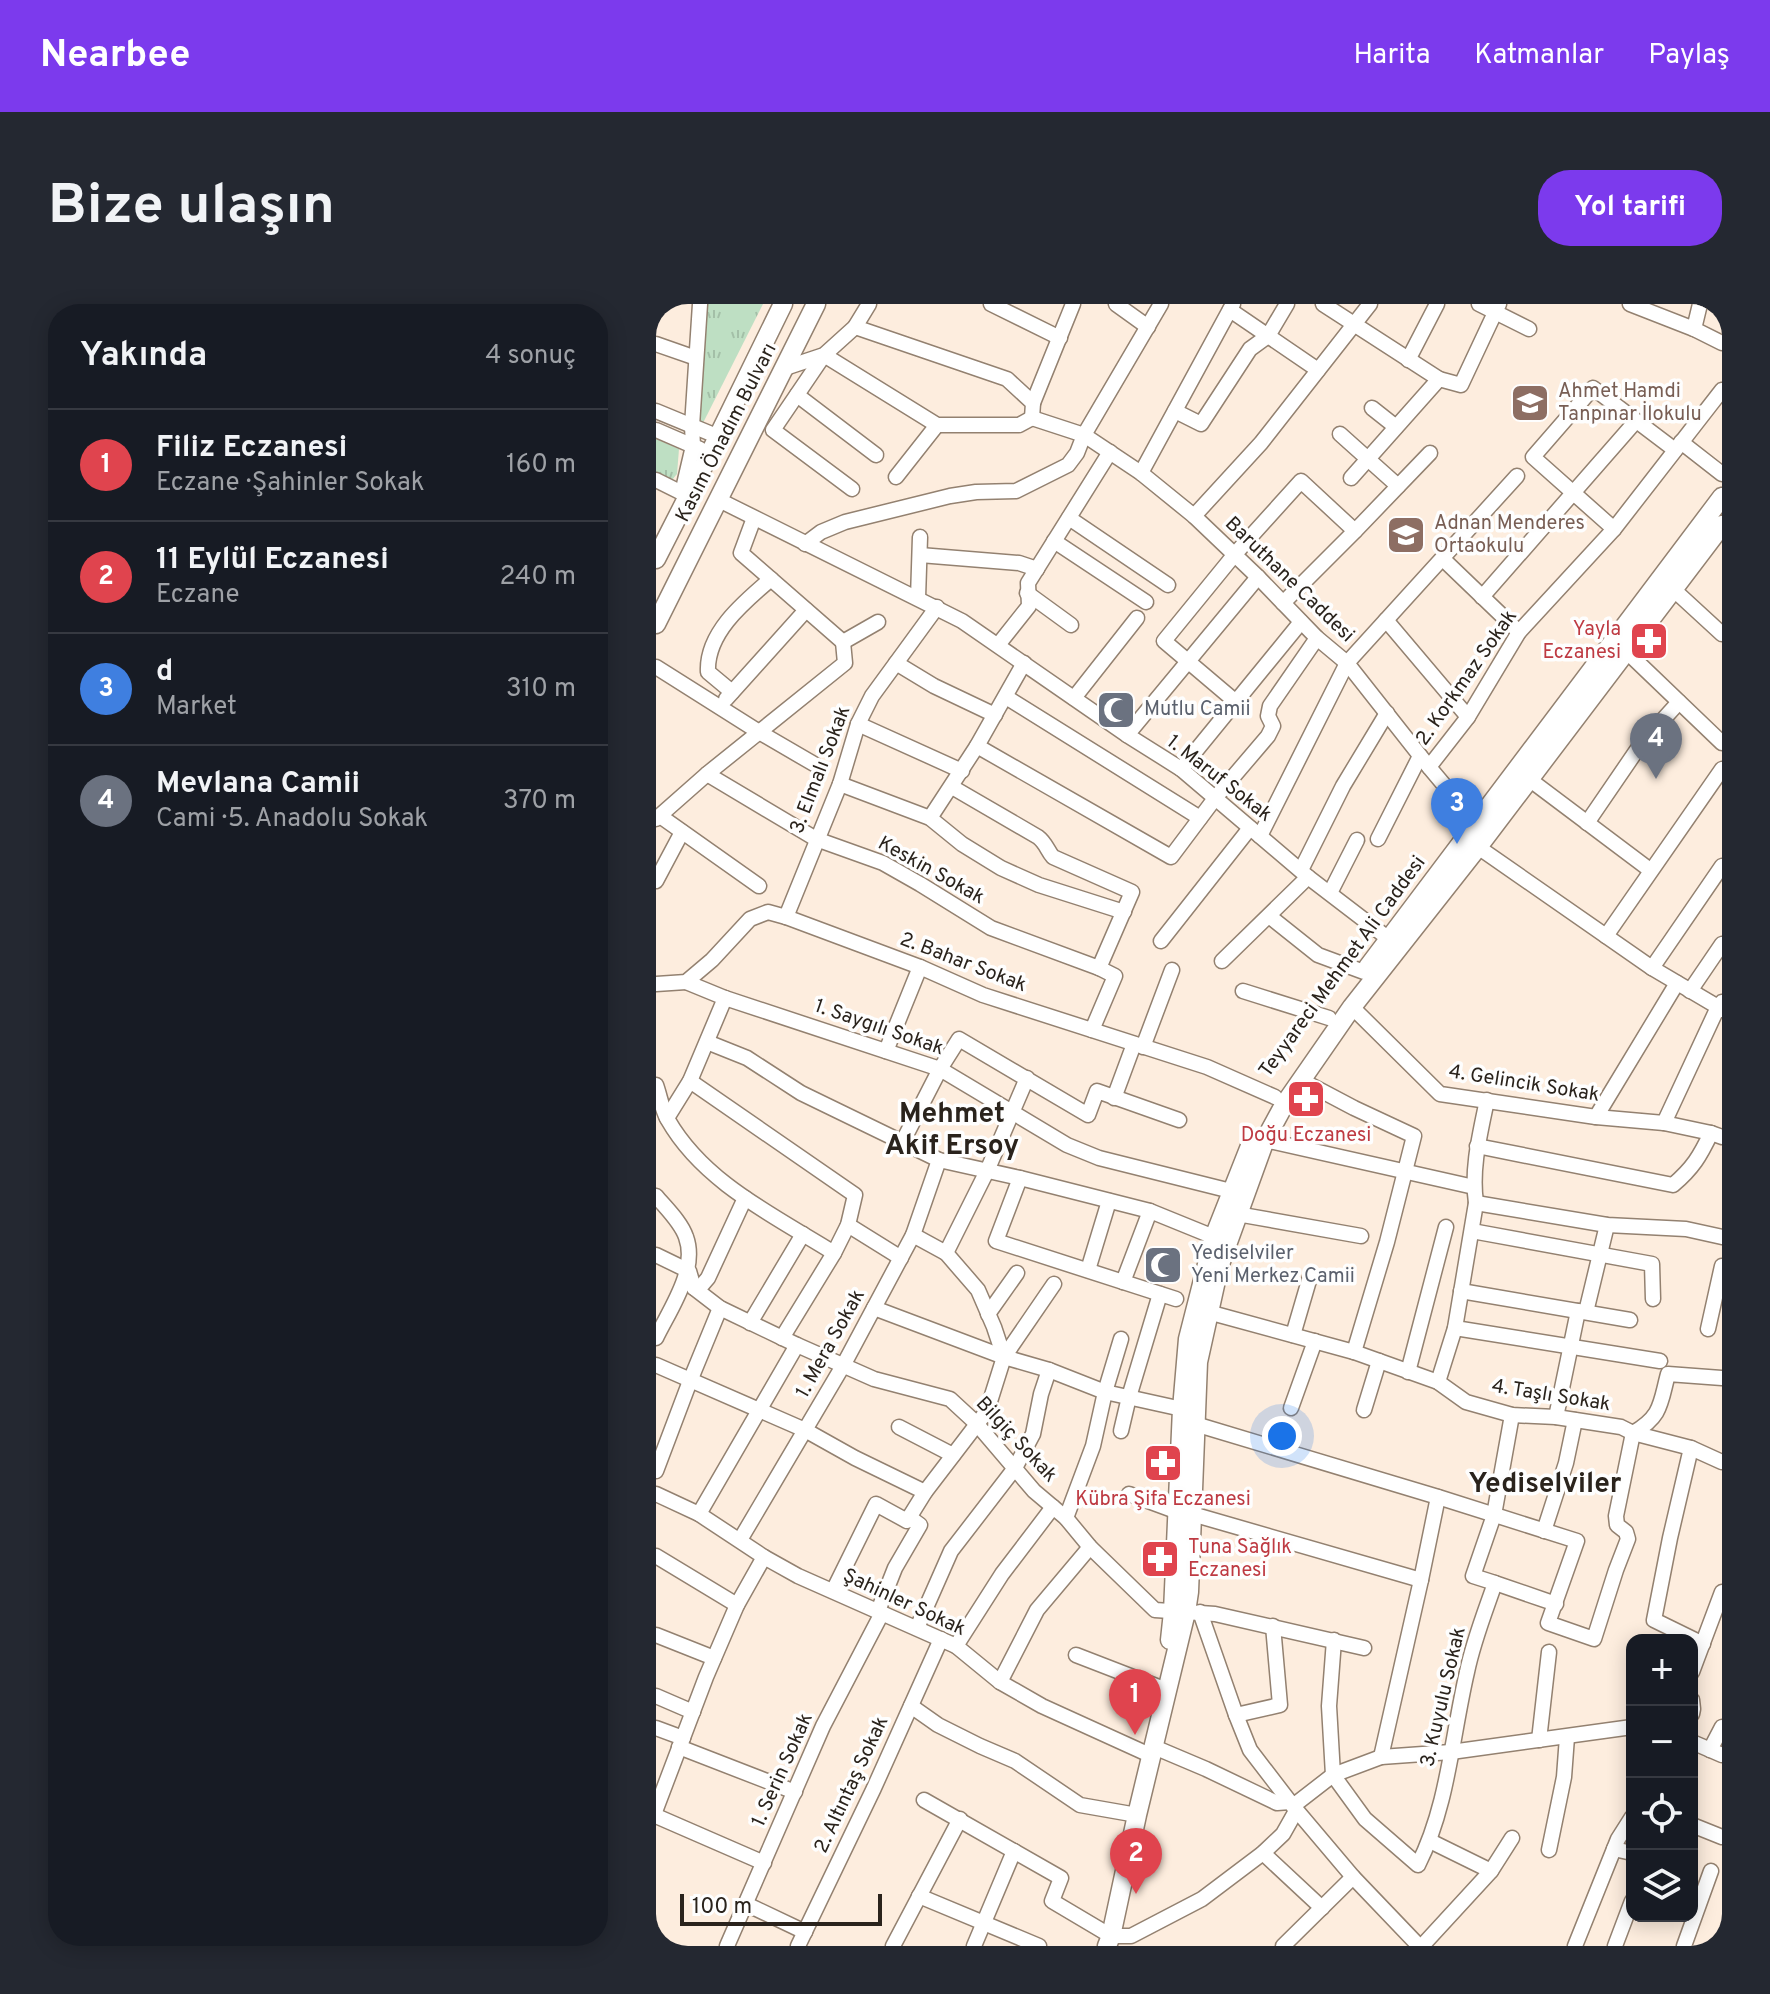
<!DOCTYPE html>
<html lang="tr">
<head>
<meta charset="utf-8">
<style>
	:root { --surface:#171b24; --page:#242831; --text:#f1f3f6; --muted:#9ea1a6; --line:#363941; --accent:#7c3aed }
	body { margin:0; font-family:Overpass,sans-serif; background:var(--page); color:var(--text) }
	.controls { position:absolute; right:24px; bottom:24px; display:grid; overflow:hidden; border-radius:16px; box-shadow:0 4px 20px #0003 }
	.controls button { width:72px; height:72px; display:grid; place-items:center; padding:0; border:0; border-bottom:2px solid var(--line); background:var(--surface); color:var(--text); font:40px sans-serif }
	.scale { position:absolute; left:24px; bottom:20px; width:202px; box-sizing:border-box; padding-left:8px; border:4px solid #2a231c; border-top:0; font-size:22px; line-height:28px; white-space:nowrap; color:#2a231c; -webkit-text-stroke:6px #fefefe; paint-order:stroke }
	.you { position:absolute; left:626px; top:1132px; width:28px; height:28px; margin:-20px; border:6px solid #fff; border-radius:50%; background:#1a73e8; box-shadow:0 0 0 12px #1a73e833 }
	.badge { display:grid; place-items:center; width:52px; height:52px; border-radius:50%; background:var(--accent); color:#fff; font-size:26px; font-weight:700 }
	.pin { position:absolute; translate:-50% -66px; filter:drop-shadow(0 2px 4px #0008) }
	.pin::after { content:''; position:absolute; top:42px; width:28px; height:24px; background:inherit; clip-path:polygon(0 0,100% 0,50% 100%) }
	.list { margin:0; padding:0; list-style:none }
	h2 { display:flex; justify-content:space-between; align-items:center; height:104px; margin:0; padding:0 32px; font-size:34px }
	h2 small { font-size:26px; font-weight:400; color:var(--muted) }
	.list li { display:grid; grid-template-columns:52px 1fr auto; gap:24px; align-items:center; box-sizing:border-box; height:112px; padding:0 32px; border-top:2px solid var(--line) }
	.list b { display:block; font-size:30px; white-space:nowrap }
	.list p { margin:0; font-size:26px; white-space:nowrap; color:var(--muted) }
	.list em { font-size:26px; font-style:normal; color:var(--muted) }
	.icon { flex:none; width:44px; height:44px; fill:none; stroke:currentColor; stroke-width:2; stroke-linecap:round; stroke-linejoin:round }
	.map { position:relative; flex:none; width:1066px; height:1642px; overflow:hidden; border-radius:32px }
	header { display:flex; align-items:center; gap:48px; box-sizing:border-box; height:112px; padding:0 40px; background:var(--accent); color:#fff }
	header strong { font-size:38px }
	nav { display:flex; gap:44px; margin-inline-start:auto; font-size:28px }
	.intro { display:flex; align-items:center; justify-content:space-between; box-sizing:border-box; height:192px; padding:0 48px }
	h1 { margin:0; font-size:56px }
	.button { padding:20px 36px; border-radius:32px; background:var(--accent); color:#fff; font-size:28px; font-weight:700 }
	main { display:flex; gap:48px; padding:0 48px }
	aside { flex:1; background:var(--surface); border-radius:32px; box-shadow:0 4px 20px #0003 }
	.map>svg:first-child { display:block }
	.grass { fill:url(#grass-tufts) }
	.lines { fill:none; stroke-linecap:round; stroke-linejoin:round }
	.minor-casing { stroke:#938170; stroke-width:17 }
	.major-casing { stroke:#938170; stroke-width:21 }
	.minor { stroke:#fff; stroke-width:14 }
	.major { stroke:#fff; stroke-width:18 }
	.labels { text-anchor:middle; dominant-baseline:central; stroke-width:7; stroke-linejoin:round; paint-order:stroke }
	.education-label { font-size:20px; fill:#785e54; stroke:#fefefe; text-anchor:start }
	.street-label { font-size:20px; fill:#2a231c; stroke:#fefefe }
	.health-label { font-size:20px; fill:#be3a42; stroke:#fefefe }
	.worship-label { font-size:20px; fill:#5b616d; stroke:#fefefe; text-anchor:start }
	.district-label { font-size:28px; font-weight:bold; fill:#2a231c; stroke:#fefefe }
</style>
</head>
<body>
<header>
<strong>Nearbee</strong>
<nav><a>Harita</a><a>Katmanlar</a><a>Paylaş</a></nav>
</header>
<div class="intro"><h1>Bize ulaşın</h1><a class="button">Yol tarifi</a></div>
<main>
<aside>
<h2>Yakında<small>4 sonuç</small></h2>
<ul class="list">
<li><span class="badge" style="background:#e0444e">1</span><div><b>Filiz Eczanesi</b><p>Eczane · Şahinler Sokak</p></div><em>160 m</em></li>
<li><span class="badge" style="background:#e0444e">2</span><div><b>11 Eylül Eczanesi</b><p>Eczane</p></div><em>240 m</em></li>
<li><span class="badge" style="background:#3f7fe0">3</span><div><b>d</b><p>Market</p></div><em>310 m</em></li>
<li><span class="badge" style="background:#6b7280">4</span><div><b>Mevlana Camii</b><p>Cami · 5. Anadolu Sokak</p></div><em>370 m</em></li>
</ul>
</aside>
<div class="map">
<svg width="1066" height="1642" viewBox="0 0 1066 1642">
	<defs>
		<pattern id="grass-tufts" width="24" height="20" patternUnits="userSpaceOnUse" patternTransform="scale(2)"><rect width="24" height="20" fill="#bedfc3"/><path d="M3 7l-1-3M5 7V3M7 7l1-3M15 17l-1-3M17 17v-4M19 17l1-3" fill="none" stroke="#a3bfa7"/></pattern>
	</defs>
	<rect width="100%" height="100%" fill="#fdedde"/>
	<g class="grass">
		<path d="M 45,0 L 107,0 L 47,119 L 38,123 Z"/>
		<path d="M 0,135 L 23,145 L 21,170 L 16,176 L 0,170 Z"/>
	</g>
	<g class="lines">
		<defs>
			<g id="minor">
				<path d="M 335,0 L 404,34"/>
				<path d="M 460,0 L 492,23"/>
				<path d="M 667,0 L 783,75"/>
				<path d="M 823,0 L 873,25"/>
				<path d="M 974,0 L 1038,25 L 1066,39"/>
				<path d="M 574,6 L 662,66"/>
				<path d="M 199,23 L 351,75 L 377,99 L 376,114"/>
				<path d="M 1038,25 L 1044,0"/>
				<path d="M 0,40 L 40,54"/>
				<path d="M 752,56 L 781,0"/>
				<path d="M 129,64 L 168,51 L 199,23 L 213,0"/>
				<path d="M 141,91 L 220,151"/>
				<path d="M 377,99 L 417,0"/>
				<path d="M 716,104 L 740,123"/>
				<path d="M 0,107 L 63,133"/>
				<path d="M 519,107 L 545,120 L 594,45 L 612,32 L 631,0"/>
				<path d="M 376,114 L 428,131 L 485,169 L 538,212 L 602,273 L 661,334 L 691,359 L 773,463 L 820,519"/>
				<path d="M 0,126 L 44,145"/>
				<path d="M 684,130 L 742,182"/>
				<path d="M 1025,138 L 1066,170"/>
				<path d="M 485,169 L 577,0"/>
				<path d="M 240,173 L 281,121"/>
				<path d="M 695,174 L 783,75 L 805,81 L 843,0"/>
				<path d="M 0,176 L 32,192"/>
				<path d="M 196,185 L 117,126 L 168,51 L 281,121 L 363,121 L 376,114"/>
				<path d="M 26,189 L 37,142 L 36,122 L 44,0"/>
				<path d="M 63,196 L 306,317 L 471,431 L 525,465 L 652,573 L 733,635"/>
				<path d="M 538,212 L 605,139 L 714,0"/>
				<path d="M 98,214 L 85,249 L 187,338"/>
				<path d="M 413,214 L 512,281"/>
				<path d="M 958,225 L 877,153 L 937,84 L 1019,146"/>
				<path d="M 398,237 L 490,298"/>
				<path d="M 149,240 L 165,228 L 189,218 L 294,192 L 320,188 L 360,187 L 412,161 L 421,149 L 428,131 L 505,0"/>
				<path d="M 264,251 L 363,259 L 381,265"/>
				<path d="M 787,255 L 863,328"/>
				<path d="M 1017,285 L 1066,330"/>
				<path d="M 371,289 L 415,321"/>
				<path d="M 826,293 L 980,117"/>
				<path d="M 262,294 L 264,233"/>
				<path d="M 627,299 L 699,227 L 774,149"/>
				<path d="M 730,316 L 812,413"/>
				<path d="M 187,338 L 222,318"/>
				<path d="M 342,341 L 373,302 L 372,279 L 454,148"/>
				<path d="M 970,347 L 1066,439"/>
				<path d="M 240,359 L 278,382 L 339,411"/>
				<path d="M 0,363 L 103,428 L 158,460"/>
				<path d="M 76,388 L 52,368 C 50,329 88,298 115,275"/>
				<path d="M 350,393 L 544,514"/>
				<path d="M 418,394 L 481,314"/>
				<path d="M 70,395 L 150,306"/>
				<path d="M 580,398 L 508,337 L 579,250 L 645,177 L 699,227"/>
				<path d="M 202,420 L 306,467"/>
				<path d="M 471,431 L 602,273"/>
				<path d="M 321,442 L 515,553 L 560,493 L 612,432 L 617,422 L 612,412 L 614,402 L 661,334"/>
				<path d="M 773,463 L 812,413 L 863,328 L 958,225 L 1066,86"/>
				<path d="M 525,465 L 645,318"/>
				<path d="M 51,470 L 160,535 L 227,559 L 264,580 L 335,624 L 443,664"/>
				<path d="M 873,475 L 994,566"/>
				<path d="M 184,480 L 274,514 L 306,540 L 345,564 L 383,581 L 468,608"/>
				<path d="M 296,483 L 382,533 C 390,539 391,546 397,553 L 476,588 L 443,664 L 459,672 L 436,726"/>
				<path d="M 4,512 L 103,582"/>
				<path d="M 274,514 L 321,442 L 368,359"/>
				<path d="M 0,515 L 51,470 L 189,359 L 187,338"/>
				<path d="M 931,519 L 985,440 L 1023,398"/>
				<path d="M 604,532 L 691,359 L 861,172"/>
				<path d="M 722,535 L 764,452"/>
				<path d="M 822,543 L 996,664 L 1062,703 L 1066,698"/>
				<path d="M 645,566 L 687,482 L 731,409"/>
				<path d="M 0,577 L 26,528"/>
				<path d="M 674,589 L 701,536"/>
				<path d="M 613,612 L 662,651 L 708,668"/>
				<path d="M 130,613 L 184,480 L 202,420 L 216,392 L 281,303"/>
				<path d="M 950,632 L 1066,465"/>
				<path d="M 505,637 L 594,524"/>
				<path d="M 566,657 L 652,573"/>
				<path d="M 996,664 L 1066,562"/>
				<path d="M 30,678 L 69,694 L 284,765 L 411,841 L 443,854 L 575,887"/>
				<path d="M 0,680 L 30,678 L 56,656 L 94,615 L 112,608 L 130,613 L 264,663 L 327,691 L 551,763 L 619,793"/>
				<path d="M 587,687 L 673,714"/>
				<path d="M 1034,687 L 1066,640"/>
				<path d="M 696,703 L 784,790 L 940,813 L 1008,819 L 1055,829 L 1066,833"/>
				<path d="M 51,738 L 91,754 L 145,789 L 283,856 L 364,874 L 494,907 L 558,933"/>
				<path d="M 487,743 L 516,666"/>
				<path d="M 230,747 L 264,663"/>
				<path d="M 645,776 L 698,804 L 758,832 L 731,938 L 698,1048"/>
				<path d="M 34,777 L 199,891 L 192,921 L 178,949 L 126,1034"/>
				<path d="M 0,781 C 4,792 6,806 12,816 C 48,879 119,912 178,949"/>
				<path d="M 458,794 L 478,740"/>
				<path d="M 940,813 L 1021,679"/>
				<path d="M 11,814 L 34,777 L 69,694"/>
				<path d="M 1008,819 L 1062,703 L 1066,706"/>
				<path d="M 609,836 L 818,883"/>
				<path d="M 246,839 L 284,765 L 303,735 L 432,811 L 441,787 L 523,816"/>
				<path d="M 821,842 L 1017,881 C 1037,864 1044,852 1055,829"/>
				<path d="M 364,874 L 340,937 L 520,995"/>
				<path d="M 0,892 C 10,904 25,918 30,933 C 42,966 14,1005 0,1034"/>
				<path d="M 820,899 L 951,921 L 1030,925 L 1066,933"/>
				<path d="M 581,910 L 705,932"/>
				<path d="M 192,921 L 245,954"/>
				<path d="M 816,927 L 996,960 L 997,995"/>
				<path d="M 257,931 L 290,949 L 322,986 L 338,1023 L 348,1053"/>
				<path d="M 290,949 L 331,867 L 371,774"/>
				<path d="M 0,951 L 33,967 L 38,984 L 64,1004 L 141,1041 L 218,1075 L 294,1095 L 320,1119 L 378,1187 L 410,1214 L 434,1243 L 499,1306 L 559,1310 L 708,1344"/>
				<path d="M 432,966 L 453,897"/>
				<path d="M 467,978 L 494,907"/>
				<path d="M 38,984 L 46,981 L 52,974 L 89,894"/>
				<path d="M 805,987 L 974,1016"/>
				<path d="M 218,1004 L 348,1053 L 393,1066 L 449,1088 L 526,1105"/>
				<path d="M 552,1008 L 698,1048 L 782,1078 L 810,1098 L 856,1111 L 900,1113 L 965,1123 L 977,1129 L 1035,1144 L 1066,1158"/>
				<path d="M 930,1008 L 951,921"/>
				<path d="M 332,1010 L 361,969"/>
				<path d="M 94,1019 L 147,930"/>
				<path d="M 799,1024 L 1004,1057"/>
				<path d="M 1052,1025 L 1066,962"/>
				<path d="M 637,1031 L 654,973"/>
				<path d="M 0,1061 L 149,1126 L 199,1154 L 269,1188"/>
				<path d="M 752,1068 L 790,923"/>
				<path d="M 782,1078 L 799,1024 L 820,899 C 815,865 824,830 831,796"/>
				<path d="M 635,1104 L 659,1037"/>
				<path d="M 708,1106 L 723,1057"/>
				<path d="M 900,1113 L 922,1007"/>
				<path d="M 539,1120 L 782,1193 L 921,1237 L 892,1319 L 938,1335 L 960,1266 L 972,1235 L 970,1228 L 961,1221 L 960,1212 L 977,1129 C 1006,1112 1004,1100 1012,1070 L 1066,1074"/>
				<path d="M 243,1123 L 297,1151"/>
				<path d="M 465,1127 L 473,1093 L 504,990"/>
				<path d="M 1035,1144 L 1014,1234 L 998,1316 L 1047,1340"/>
				<path d="M 0,1167 L 34,1077 L 64,1004"/>
				<path d="M 0,1190 L 43,1210 L 108,1253 L 142,1272 L 300,1342 L 344,1378 L 386,1402 L 496,1452"/>
				<path d="M 473,1190 L 522,1208"/>
				<path d="M 43,1210 L 141,1041"/>
				<path d="M 536,1210 L 765,1276"/>
				<path d="M 410,1214 L 437,1142 L 449,1088 L 465,1035"/>
				<path d="M 888,1227 L 910,1159 L 919,1116"/>
				<path d="M 84,1236 L 188,1060 L 257,931 L 283,856"/>
				<path d="M 0,1252 L 81,1301"/>
				<path d="M 839,1279 L 900,1300"/>
				<path d="M 177,1287 L 220,1200 L 251,1217 L 269,1188 L 331,1107 L 348,1053 L 398,980"/>
				<path d="M 222,1307 L 239,1264 L 264,1221 L 253,1213"/>
				<path d="M 544,1308 L 580,1411 L 594,1446 L 637,1502 L 697,1573 L 763,1642"/>
				<path d="M 261,1324 L 295,1247 L 359,1164 L 377,1130 L 385,1090 L 393,1066"/>
				<path d="M 0,1331 L 58,1354"/>
				<path d="M 678,1336 L 673,1402 L 677,1471 L 709,1515 L 762,1561 C 792,1502 796,1432 811,1368 C 817,1338 829,1308 839,1279 L 817,1272 L 838,1211 L 856,1111"/>
				<path d="M 300,1342 L 346,1270 L 397,1203"/>
				<path d="M 420,1351 L 508,1385"/>
				<path d="M 1036,1368 L 1066,1288"/>
				<path d="M 344,1378 L 381,1306 L 434,1243"/>
				<path d="M 0,1392 L 37,1408"/>
				<path d="M 1036,1396 L 1037,1405 L 1036,1410"/>
				<path d="M 255,1402 L 282,1421 L 324,1442 L 359,1457 L 424,1501 L 481,1511"/>
				<path d="M 580,1411 L 624,1401 L 617,1322"/>
				<path d="M 0,1424 L 27,1434"/>
				<path d="M 883,1436 L 893,1348"/>
				<path d="M 1036,1438 L 1066,1451"/>
				<path d="M 23,1443 L 139,1488"/>
				<path d="M 498,1443 L 550,1465 L 621,1499 L 634,1498"/>
				<path d="M 1054,1446 L 1066,1423"/>
				<path d="M 725,1453 L 765,1276 L 782,1193"/>
				<path d="M 268,1496 L 405,1574 L 396,1597 L 455,1632 L 475,1632 L 546,1595 L 607,1549 L 627,1530 L 640,1507"/>
				<path d="M 637,1502 L 677,1471 L 725,1453 L 795,1448 L 976,1423"/>
				<path d="M 0,1505 L 50,1373 L 81,1301 L 108,1253"/>
				<path d="M 0,1512 L 108,1559"/>
				<path d="M 1036,1521 L 1066,1533"/>
				<path d="M 774,1537 L 835,1567"/>
				<path d="M 958,1545 L 976,1549"/>
				<path d="M 893,1546 L 908,1473 L 911,1433"/>
				<path d="M 607,1549 L 666,1604"/>
				<path d="M 263,1592 L 383,1642"/>
				<path d="M 90,1600 L 149,1628"/>
				<path d="M 71,1642 L 167,1422 L 226,1309"/>
				<path d="M 142,1642 L 218,1484 L 285,1335"/>
				<path d="M 237,1642 L 304,1515"/>
				<path d="M 318,1642 L 358,1547"/>
				<path d="M 627,1642 L 697,1573"/>
				<path d="M 766,1642 L 835,1567 L 856,1534"/>
				<path d="M 919,1642 L 962,1535 L 976,1513"/>
				<path d="M 959,1642 L 976,1597"/>
				<path d="M 1028,1642 L 1055,1567"/>
			</g>
			<g id="major">
				<path d="M 0,255 L 54,149 L 127,0"/>
				<path d="M 0,320 L 160,0"/>
				<path d="M 712,663 L 1066,193"/>
				<path d="M 514,1336 L 517,1308 L 526,1105 L 532,1035 L 558,933 L 596,837"/>
				<path d="M 451,1642 L 455,1632 L 481,1511 L 530,1308 L 533,1288 L 542,1058 L 563,963 L 609,836 L 628,801 L 696,703 L 822,543 L 1066,221"/>
			</g>
		</defs>
		<use href="#minor" class="minor-casing"/>
		<use href="#major" class="major-casing"/>
		<use href="#minor" class="minor"/>
		<use href="#major" class="major"/>
	</g>
	<defs>
		<symbol id="school-square" viewBox="-11 -11 22 22"><rect x="-9" y="-9" width="18" height="18" rx="4" fill="#8d6e63" stroke="#fefefe"/><path d="M0-5L7-2L0 1L-7-2ZM-4 1L0 2.5L4 1V4Q0 6-4 4Z" fill="#fff"/></symbol>
		<symbol id="pharmacy-square" viewBox="-11 -11 22 22"><rect x="-9" y="-9" width="18" height="18" rx="4" fill="#e0444e" stroke="#fefefe"/><path d="M-2-6h4v4h4v4h-4v4h-4v-4h-4v-4h4Z" fill="#fff"/></symbol>
		<symbol id="mosque-square" viewBox="-11 -11 22 22"><rect x="-9" y="-9" width="18" height="18" rx="4" fill="#6b7280" stroke="#fefefe"/><path d="M3.5-4.9A6 6 0 1 0 3.5 4.9A5 5 0 1 1 3.5-4.9Z" fill="#fff"/></symbol>
	</defs>
	<g fill-rule="evenodd">
		<use href="#school-square" x="852" y="77" width="44" height="44"/>
		<use href="#school-square" x="728" y="209" width="44" height="44"/>
		<use href="#pharmacy-square" x="971" y="315" width="44" height="44"/>
		<use href="#mosque-square" x="438" y="384" width="44" height="44"/>
		<use href="#pharmacy-square" x="628" y="773" width="44" height="44"/>
		<use href="#mosque-square" x="485" y="939" width="44" height="44"/>
		<use href="#pharmacy-square" x="485" y="1137" width="44" height="44"/>
		<use href="#pharmacy-square" x="482" y="1233" width="44" height="44"/>
	</g>
	<g class="labels">
		<g class="education-label">
			<text x="902" y="88">Ahmet Hamdi<tspan x="902" dy="23">Tanpınar İlokulu</tspan></text>
			<text x="778" y="220">Adnan Menderes<tspan x="778" dy="23">Ortaokulu</tspan></text>
		</g>
		<g class="street-label">
			<text transform="translate(71 129) rotate(-63)">Kasım Önadım Bulvarı</text>
			<text transform="translate(633 276) rotate(44)">Baruthane Caddesi</text>
			<text transform="translate(811 374) rotate(-55)">2. Korkmaz Sokak</text>
			<text transform="translate(165 466) rotate(-69)">3. Elmalı Sokak</text>
			<text transform="translate(563 475) rotate(38)">1. Maruf Sokak</text>
			<text transform="translate(275 567) rotate(29)">Keskin Sokak</text>
			<text transform="translate(307 659) rotate(21)">2. Bahar Sokak</text>
			<text transform="translate(687 663) rotate(-54)">Teyyareci Mehmet Ali Caddesi</text>
			<text transform="translate(223 724) rotate(19)">1. Saygılı Sokak</text>
			<text transform="translate(868 780) rotate(9)">4. Gelincik Sokak</text>
			<text transform="translate(175 1040) rotate(-61)">1. Mera Sokak</text>
			<text transform="translate(895 1092) rotate(9)">4. Taşlı Sokak</text>
			<text transform="translate(360 1136) rotate(47)">Bilgiç Sokak</text>
			<text transform="translate(248 1299) rotate(25)">Şahinler Sokak</text>
			<text transform="translate(788 1393) rotate(-77)">3. Kuyulu Sokak</text>
			<text transform="translate(127 1466) rotate(-66)">1. Serin Sokak</text>
			<text transform="translate(196 1481) rotate(-65)">2. Altıntaş Sokak</text>
		</g>
		<g class="health-label">
			<text x="965" y="326" text-anchor="end">Yayla<tspan x="965" dy="23">Eczanesi</tspan></text>
			<text x="650" y="832">Doğu Eczanesi</text>
			<text x="507" y="1196">Kübra Şifa Eczanesi</text>
			<text x="532" y="1244" text-anchor="start">Tuna Sağlık<tspan x="532" dy="23">Eczanesi</tspan></text>
		</g>
		<g class="worship-label">
			<text x="488" y="406">Mutlu Camii</text>
			<text x="535" y="950">Yediselviler<tspan x="535" dy="23">Yeni Merkez Camii</tspan></text>
		</g>
		<g class="district-label">
			<text x="296" y="811">Mehmet<tspan x="296" dy="32">Akif Ersoy</tspan></text>
			<text x="889" y="1181">Yediselviler</text>
		</g>
	</g>
</svg>
<div class="controls">
<button>+</button>
<button>−</button>
<button><svg class="icon" aria-label="locate" viewBox="0 0 24 24"><circle cx="12" cy="12" r="6"/><path d="M12 2v4M12 18v4M2 12h4M18 12h4"/></svg></button>
<button><svg class="icon" aria-label="layers" viewBox="0 0 24 24"><path d="M12 4l9 5-9 5-9-5zM3 14l9 5 9-5"/></svg></button>
</div>
<div class="scale">100 m</div>
<div class="you"></div>
<div class="pin badge" style="left:479px;top:1431px;background:#e0444e">1</div>
<div class="pin badge" style="left:480px;top:1590px;background:#e0444e">2</div>
<div class="pin badge" style="left:801px;top:540px;background:#3f7fe0">3</div>
<div class="pin badge" style="left:1000px;top:475px;background:#6b7280">4</div>
</div>
</main>
</body>
</html>
